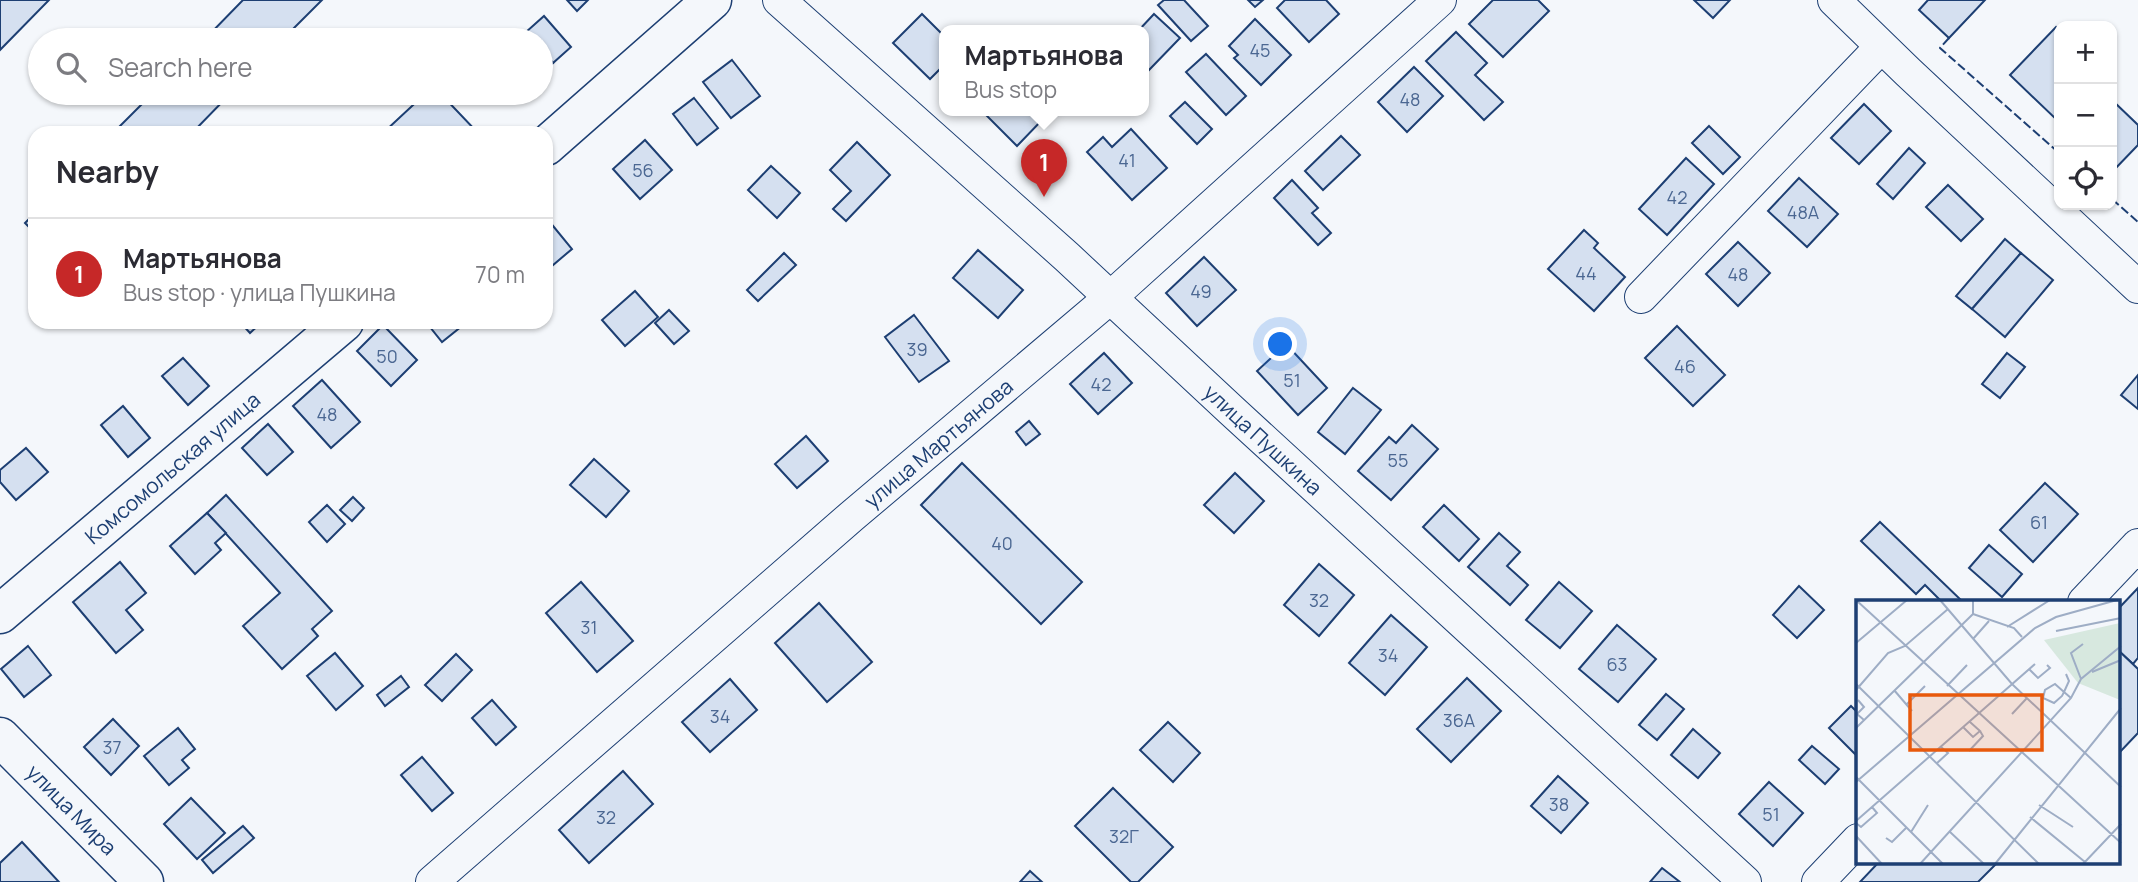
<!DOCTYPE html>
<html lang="en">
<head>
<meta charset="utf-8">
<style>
	:root { --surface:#fff; --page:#f2f2f3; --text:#2b2b33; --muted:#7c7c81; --line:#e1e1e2; --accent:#c62828 }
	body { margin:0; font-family:Manrope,sans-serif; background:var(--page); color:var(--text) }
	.controls { position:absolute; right:21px; top:21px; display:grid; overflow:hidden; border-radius:14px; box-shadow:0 2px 5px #0004 }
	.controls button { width:63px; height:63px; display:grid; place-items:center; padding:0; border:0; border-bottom:2px solid var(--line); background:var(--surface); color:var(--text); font:35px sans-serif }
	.you { position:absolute; left:1281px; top:345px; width:24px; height:24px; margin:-18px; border:5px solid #fff; border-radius:50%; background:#1a73e8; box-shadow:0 0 0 10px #1a73e833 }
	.badge { display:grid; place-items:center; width:46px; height:46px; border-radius:50%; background:var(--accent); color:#fff; font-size:23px; font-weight:700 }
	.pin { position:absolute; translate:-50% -58px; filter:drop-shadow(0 2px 4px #0008) }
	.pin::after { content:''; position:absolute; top:37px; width:24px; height:21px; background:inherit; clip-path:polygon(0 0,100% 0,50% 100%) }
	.popup { position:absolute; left:939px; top:25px; width:210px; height:91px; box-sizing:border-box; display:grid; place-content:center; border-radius:14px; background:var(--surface); filter:drop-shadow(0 2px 5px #0005); font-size:23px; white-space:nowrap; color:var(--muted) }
	.popup b { font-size:26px; color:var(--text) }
	.popup::after { content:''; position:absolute; left:50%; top:100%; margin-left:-14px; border:14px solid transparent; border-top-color:var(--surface) }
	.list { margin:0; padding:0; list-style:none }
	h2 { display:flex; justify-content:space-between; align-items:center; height:91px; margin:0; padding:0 28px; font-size:30px }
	h2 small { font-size:23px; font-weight:400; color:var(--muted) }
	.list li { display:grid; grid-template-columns:46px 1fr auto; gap:21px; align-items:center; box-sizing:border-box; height:112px; padding:0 28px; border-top:2px solid var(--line) }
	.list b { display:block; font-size:26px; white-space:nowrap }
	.list p { margin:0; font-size:23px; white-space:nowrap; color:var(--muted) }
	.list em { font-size:23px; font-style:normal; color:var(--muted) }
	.icon { flex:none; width:38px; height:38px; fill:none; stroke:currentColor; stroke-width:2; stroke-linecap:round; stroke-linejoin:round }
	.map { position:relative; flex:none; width:2138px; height:882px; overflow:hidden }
	.search { position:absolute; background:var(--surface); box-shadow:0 2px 5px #0004; left:28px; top:28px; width:525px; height:77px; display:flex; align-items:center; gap:18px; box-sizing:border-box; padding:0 24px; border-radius:38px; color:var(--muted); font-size:26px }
	.panel { position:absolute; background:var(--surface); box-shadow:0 2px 5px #0004; left:28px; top:126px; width:525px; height:203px; border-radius:21px }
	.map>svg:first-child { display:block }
	.building { fill:#d5e0f0; stroke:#1d3f73; stroke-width:2 }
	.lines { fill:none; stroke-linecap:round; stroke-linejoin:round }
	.minor-casing { stroke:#1d3f73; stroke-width:34 }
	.major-casing { stroke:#1d3f73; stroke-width:41 }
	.minor { stroke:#f4f7fb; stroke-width:32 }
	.major { stroke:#f4f7fb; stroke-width:38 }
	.fence { stroke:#1d3f73; stroke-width:2; stroke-dasharray:9 3.5; stroke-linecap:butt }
	.labels { text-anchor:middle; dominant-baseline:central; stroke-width:5; stroke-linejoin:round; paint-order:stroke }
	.number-label { font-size:18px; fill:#4b6792 }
	.street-label { font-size:21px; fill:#1d3f73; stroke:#f4f7fb }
	.inset-road { fill:none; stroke:#9eadc5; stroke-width:2 }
	.view { fill:#e8590c; fill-opacity:0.15; stroke:#e8590c; stroke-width:3.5 }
	.inset-edge { fill:none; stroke:#1d3f73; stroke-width:3.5 }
</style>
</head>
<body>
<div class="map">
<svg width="2138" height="882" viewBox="0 0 2138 882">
	<rect width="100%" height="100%" fill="#f4f7fb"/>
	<g class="building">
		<path d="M 0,0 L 49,0 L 0,50 Z"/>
		<path d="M 243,0 L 322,0 L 282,40 L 204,40 Z"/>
		<path d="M 567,0 L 588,0 L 577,11 Z"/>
		<path d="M 1164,0 L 1184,0 L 1208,26 L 1191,41 L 1158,5 Z"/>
		<path d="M 1248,0 L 1263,0 L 1255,7 Z"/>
		<path d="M 1285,0 L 1326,0 L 1339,14 L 1309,42 L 1277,8 Z"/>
		<path d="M 1493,0 L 1538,0 L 1549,11 L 1503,57 L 1469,24 Z"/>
		<path d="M 1694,0 L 1730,0 L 1713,18 Z"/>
		<path d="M 1928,0 L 1985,0 L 1949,38 L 1919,10 Z"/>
		<path d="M 922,14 L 944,36 L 944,65 L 930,79 L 893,43 Z"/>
		<path d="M 1154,14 L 1180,38 L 1149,70 L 1144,65 L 1144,31 L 1138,31 Z"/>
		<path d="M 544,16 L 571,47 L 553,63 L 541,49 L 541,40 L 533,40 L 526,32 Z"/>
		<path d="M 1255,19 L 1291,55 L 1261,85 L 1234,58 L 1238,55 L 1229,46 Z"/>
		<path d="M 2056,27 L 2059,31 L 2059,122 L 2010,75 Z"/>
		<path d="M 526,32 L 533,40 L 516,40 Z"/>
		<path d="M 1456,32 L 1487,63 L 1475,75 L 1503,102 L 1484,120 L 1426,61 Z"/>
		<path d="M 541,49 L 553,63 L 541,74 Z"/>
		<path d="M 1206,54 L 1246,96 L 1226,115 L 1186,72 Z"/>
		<path d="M 732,60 L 760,96 L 731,118 L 703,82 Z"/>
		<path d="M 1414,67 L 1443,96 L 1407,132 L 1378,102 Z"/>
		<path d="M 153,93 L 231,93 L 192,133 L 113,133 Z"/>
		<path d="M 426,93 L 440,93 L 478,133 L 383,133 Z"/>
		<path d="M 694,98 L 718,128 L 697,145 L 673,114 Z"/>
		<path d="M 2112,100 L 2138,125 L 2138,145 L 2112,172 Z"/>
		<path d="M 1185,102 L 1212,129 L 1197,144 L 1170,116 Z"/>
		<path d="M 1864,104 L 1891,131 L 1859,164 L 1831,138 Z"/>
		<path d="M 991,111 L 1038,111 L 1044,118 L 1017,146 L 987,116 Z"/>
		<path d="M 1709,126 L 1740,157 L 1723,174 L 1692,143 Z"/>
		<path d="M 1131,129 L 1167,168 L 1132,200 L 1087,152 L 1103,137 L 1112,147 Z"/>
		<path d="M 1341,136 L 1360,155 L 1323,190 L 1305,171 Z"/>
		<path d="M 645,140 L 672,170 L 640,199 L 613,169 Z"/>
		<path d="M 857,142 L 890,175 L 846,221 L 833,209 L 851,191 L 830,170 Z"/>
		<path d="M 1909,148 L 1925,163 L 1893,199 L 1877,184 Z"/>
		<path d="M 1686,158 L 1714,184 L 1667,235 L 1639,209 Z"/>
		<path d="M 771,166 L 800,193 L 777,218 L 748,190 Z"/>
		<path d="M 1799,178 L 1838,214 L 1807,247 L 1768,211 Z"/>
		<path d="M 1292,180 L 1318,208 L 1312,213 L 1331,233 L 1318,245 L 1274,198 Z"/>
		<path d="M 1948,185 L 1983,219 L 1961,241 L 1926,207 Z"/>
		<path d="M 35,213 L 35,233 L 25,223 Z"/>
		<path d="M 549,221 L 572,249 L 546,271 L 546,223 Z"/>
		<path d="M 1584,230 L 1598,243 L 1594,248 L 1625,277 L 1594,311 L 1548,269 Z"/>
		<path d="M 2005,239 L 2021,253 L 1972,309 L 1956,296 Z"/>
		<path d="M 1738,242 L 1770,273 L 1738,306 L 1706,274 Z"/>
		<path d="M 978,250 L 1023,290 L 998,318 L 953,278 Z"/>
		<path d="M 784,253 L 796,265 L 758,301 L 747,290 Z"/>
		<path d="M 2021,253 L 2053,280 L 2005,337 L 1972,309 Z"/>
		<path d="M 1204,257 L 1236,290 L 1197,326 L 1166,293 Z"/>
		<path d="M 635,291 L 658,317 L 625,346 L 602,320 Z"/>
		<path d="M 669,310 L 689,331 L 674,344 L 655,323 Z"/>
		<path d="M 914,315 L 949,361 L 919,382 L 885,337 Z"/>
		<path d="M 240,322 L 262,322 L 250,333 Z"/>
		<path d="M 426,322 L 467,322 L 442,342 Z"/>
		<path d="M 383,325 L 417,360 L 391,386 L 357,351 Z"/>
		<path d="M 1677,326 L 1725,375 L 1693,406 L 1645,358 Z"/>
		<path d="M 1286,344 L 1327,388 L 1298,415 L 1257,371 Z"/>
		<path d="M 1104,353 L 1132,383 L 1098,414 L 1070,384 Z"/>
		<path d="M 2007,353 L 2025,367 L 2000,398 L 1982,384 Z"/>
		<path d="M 183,358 L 209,386 L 188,405 L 162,376 Z"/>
		<path d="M 2138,375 L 2138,409 L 2121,395 Z"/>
		<path d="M 322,380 L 360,422 L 331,448 L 293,406 Z"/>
		<path d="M 1353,388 L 1381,410 L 1345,454 L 1318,432 Z"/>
		<path d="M 123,406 L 150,438 L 128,457 L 101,425 Z"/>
		<path d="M 1029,421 L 1040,434 L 1026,445 L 1016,432 Z"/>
		<path d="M 268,424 L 293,452 L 267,475 L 242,448 Z"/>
		<path d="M 1412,425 L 1438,449 L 1391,500 L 1358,471 L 1389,437 L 1396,443 Z"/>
		<path d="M 806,436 L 828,461 L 797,488 L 775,464 Z"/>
		<path d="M 26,448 L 48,472 L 16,500 L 0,482 L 0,470 Z"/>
		<path d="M 594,459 L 629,491 L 606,517 L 570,485 Z"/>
		<path d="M 962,463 L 1082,582 L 1041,624 L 921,505 Z"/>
		<path d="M 1235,473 L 1264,501 L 1234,533 L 1204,505 Z"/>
		<path d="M 2045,483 L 2078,514 L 2033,562 L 2000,530 Z"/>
		<path d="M 226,495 L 332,611 L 312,629 L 318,636 L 282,669 L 243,626 L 280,593 L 207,513 Z"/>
		<path d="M 353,497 L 364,508 L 352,521 L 340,510 Z"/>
		<path d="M 327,505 L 345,524 L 327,542 L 309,522 Z"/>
		<path d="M 1444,505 L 1479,539 L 1459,561 L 1423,527 Z"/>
		<path d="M 207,513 L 226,533 L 215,543 L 221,550 L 195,574 L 170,546 Z"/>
		<path d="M 1880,522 L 1963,602 L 1942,602 L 1925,585 L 1916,594 L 1861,541 Z"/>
		<path d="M 1499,533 L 1520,552 L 1507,566 L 1528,585 L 1510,605 L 1468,567 Z"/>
		<path d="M 1989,545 L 2022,574 L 2002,597 L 1969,568 Z"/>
		<path d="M 120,562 L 146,593 L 126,610 L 143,630 L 116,653 L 73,602 Z"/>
		<path d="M 1319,564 L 1354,595 L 1319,636 L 1284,605 Z"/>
		<path d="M 581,582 L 633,641 L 597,672 L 546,613 Z"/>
		<path d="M 1559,582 L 1592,611 L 1560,648 L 1526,620 Z"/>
		<path d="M 1799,586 L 1824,610 L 1797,638 L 1773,615 Z"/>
		<path d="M 2138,588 L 2138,658 L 2133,664 L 2119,651 L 2119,608 Z"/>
		<path d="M 819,603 L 872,662 L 827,702 L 775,643 Z"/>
		<path d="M 1391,615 L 1427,647 L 1385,695 L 1349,663 Z"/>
		<path d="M 1617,625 L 1656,659 L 1618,702 L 1579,669 Z"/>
		<path d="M 28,646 L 51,675 L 24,697 L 1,669 Z"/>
		<path d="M 2119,651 L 2138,669 L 2138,733 L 2119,753 Z"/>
		<path d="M 335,653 L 363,686 L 336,710 L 307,676 Z"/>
		<path d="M 456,654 L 472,670 L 442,701 L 425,685 Z"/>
		<path d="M 401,676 L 409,687 L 385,706 L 377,695 Z"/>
		<path d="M 1467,678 L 1501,711 L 1451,762 L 1417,729 Z"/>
		<path d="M 730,679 L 757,710 L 710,752 L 682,722 Z"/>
		<path d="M 1666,694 L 1684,709 L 1657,740 L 1639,725 Z"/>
		<path d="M 492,700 L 516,727 L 496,745 L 472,718 Z"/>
		<path d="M 1851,706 L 1858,713 L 1858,751 L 1855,754 L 1829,728 Z"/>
		<path d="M 113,719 L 139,746 L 111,775 L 84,747 Z"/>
		<path d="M 1168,722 L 1200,753 L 1173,782 L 1140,750 Z"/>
		<path d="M 178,728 L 195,749 L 182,760 L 189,768 L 169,785 L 144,756 Z"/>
		<path d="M 1693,729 L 1720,753 L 1698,778 L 1671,755 Z"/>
		<path d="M 1812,746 L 1839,769 L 1825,784 L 1799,760 Z"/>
		<path d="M 422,757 L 453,793 L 432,811 L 401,775 Z"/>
		<path d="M 623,771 L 653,804 L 589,863 L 559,830 Z"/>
		<path d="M 1558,776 L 1588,803 L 1561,833 L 1531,806 Z"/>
		<path d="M 1769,782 L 1803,813 L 1773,846 L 1739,814 Z"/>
		<path d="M 1113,788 L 1173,847 L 1138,882 L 1131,882 L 1075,826 Z"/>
		<path d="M 191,798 L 225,833 L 197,859 L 164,824 Z"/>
		<path d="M 243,826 L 254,838 L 213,873 L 202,860 Z"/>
		<path d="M 22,842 L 59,882 L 0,882 L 0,863 Z"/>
		<path d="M 1878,863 L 1997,863 L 1978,882 L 1860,882 Z"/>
		<path d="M 1662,868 L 1680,882 L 1650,882 Z"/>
		<path d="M 1030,871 L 1042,882 L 1020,882 Z"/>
	</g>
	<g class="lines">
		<defs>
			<g id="minor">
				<path id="s1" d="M 779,0 L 1067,257 L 1231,410 L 1745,882"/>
				<path d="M 1834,0 L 1908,72 L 2138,287"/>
				<path d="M 1641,297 L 1881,47"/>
				<path d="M 2084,602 L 2138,545"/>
				<path id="s2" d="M 432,882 L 852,516 L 1111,297 L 1440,0"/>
				<path d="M 1818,882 L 1858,840"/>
			</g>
			<g id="major">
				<path d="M 546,146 L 712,0"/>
				<path id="s3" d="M 0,614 L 344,322"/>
				<path id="s4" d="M 0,737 L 144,882"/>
			</g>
		</defs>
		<use href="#minor" class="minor-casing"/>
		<use href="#major" class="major-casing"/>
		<use href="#minor" class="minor"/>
		<use href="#major" class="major"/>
		<g class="fence">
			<path d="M 1949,38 L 1940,48 L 2059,153"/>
			<path d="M 2112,199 L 2138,222"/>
		</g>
	</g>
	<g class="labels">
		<g class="number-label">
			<text x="1260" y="50">45</text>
			<text x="1410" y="99">48</text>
			<text x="1127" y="160">41</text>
			<text x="643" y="170">56</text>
			<text x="1677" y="197">42</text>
			<text x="1803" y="212">48А</text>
			<text x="1586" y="273">44</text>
			<text x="1738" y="274">48</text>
			<text x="1201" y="291">49</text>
			<text x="917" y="349">39</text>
			<text x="387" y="356">50</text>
			<text x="1685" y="366">46</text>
			<text x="1292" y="380">51</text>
			<text x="1101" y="384">42</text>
			<text x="327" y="414">48</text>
			<text x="1398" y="460">55</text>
			<text x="2039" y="522">61</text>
			<text x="1002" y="543">40</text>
			<text x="1319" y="600">32</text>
			<text x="589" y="627">31</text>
			<text x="1388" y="655">34</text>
			<text x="1617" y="664">63</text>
			<text x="720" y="716">34</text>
			<text x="1459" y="720">36А</text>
			<text x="112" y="747">37</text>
			<text x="1559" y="804">38</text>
			<text x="1771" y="814">51</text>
			<text x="606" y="817">32</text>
			<text x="1124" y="836">32Г</text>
		</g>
		<g class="street-label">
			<text stroke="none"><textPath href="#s1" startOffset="654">улица Пушкина</textPath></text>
			<text stroke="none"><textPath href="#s2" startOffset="670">улица Мартьянова</textPath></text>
			<text stroke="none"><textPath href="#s3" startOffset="226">Комсомольская улица</textPath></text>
			<text stroke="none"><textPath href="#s4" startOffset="102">улица Мира</textPath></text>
		</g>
	</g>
	<g transform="translate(1856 600)">
		<rect width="264" height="264" fill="#f4f7fb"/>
		<path d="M 264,23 L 264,100 L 222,83 L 188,40 Z" fill="#d7e8df"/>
		<path class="inset-road" d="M 0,0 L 265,243M 84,0 L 156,84 L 265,187M 117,0 L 117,14 L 158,28 L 166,37M 151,27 L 194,0M 200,31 L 265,18M 117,39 L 133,21M 0,43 L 51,0M 173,69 L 182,78 L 194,68 L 191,65M 236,72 L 265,60M 210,74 L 213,81 L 208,92 L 206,96 L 198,103 L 187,98 L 189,90 L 199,84 L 208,92 L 215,98M 225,79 L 215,53 L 227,44M 0,84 L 183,264M 91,86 L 111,65M 0,90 L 32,53 L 49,46 L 92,9M 38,90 L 56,111M 2,100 L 8,107 L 1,114 L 8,120M 51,104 L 69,86M 156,114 L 171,98M 107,127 L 117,137 L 124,131 L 114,122M 0,128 L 117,14M 113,151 L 127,136 L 124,131M 80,164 L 92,153 L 85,147M 0,177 L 87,264M 0,182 L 179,28 L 200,17 L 261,0M 183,205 L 217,227M 174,217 L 229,262M 0,221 L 179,64M 0,223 L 5,227 L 21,213 L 16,207M 93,231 L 128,264M 55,232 L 72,205M 0,236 L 26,264M 30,238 L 36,242 L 51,227M 64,264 L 215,98 L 225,79 L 265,46M 139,264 L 265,108M 227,264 L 265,224"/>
		<path class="view" d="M 54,95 L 186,95 L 186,150 L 54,150 Z"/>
		<rect width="264" height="264" class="inset-edge"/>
	</g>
</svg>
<div class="controls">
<button>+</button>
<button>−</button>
<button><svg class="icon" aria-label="locate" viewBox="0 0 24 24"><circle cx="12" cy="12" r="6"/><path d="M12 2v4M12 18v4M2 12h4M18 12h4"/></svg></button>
</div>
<div class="you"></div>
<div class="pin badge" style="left:1044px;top:197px">1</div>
<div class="popup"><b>Мартьянова</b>Bus stop</div>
<div class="search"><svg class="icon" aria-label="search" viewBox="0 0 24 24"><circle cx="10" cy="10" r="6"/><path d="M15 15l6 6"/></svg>Search here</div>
<section class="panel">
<h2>Nearby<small></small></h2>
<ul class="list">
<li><span class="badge">1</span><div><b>Мартьянова</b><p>Bus stop · улица Пушкина</p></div><em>70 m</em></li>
</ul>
</section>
</div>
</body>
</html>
